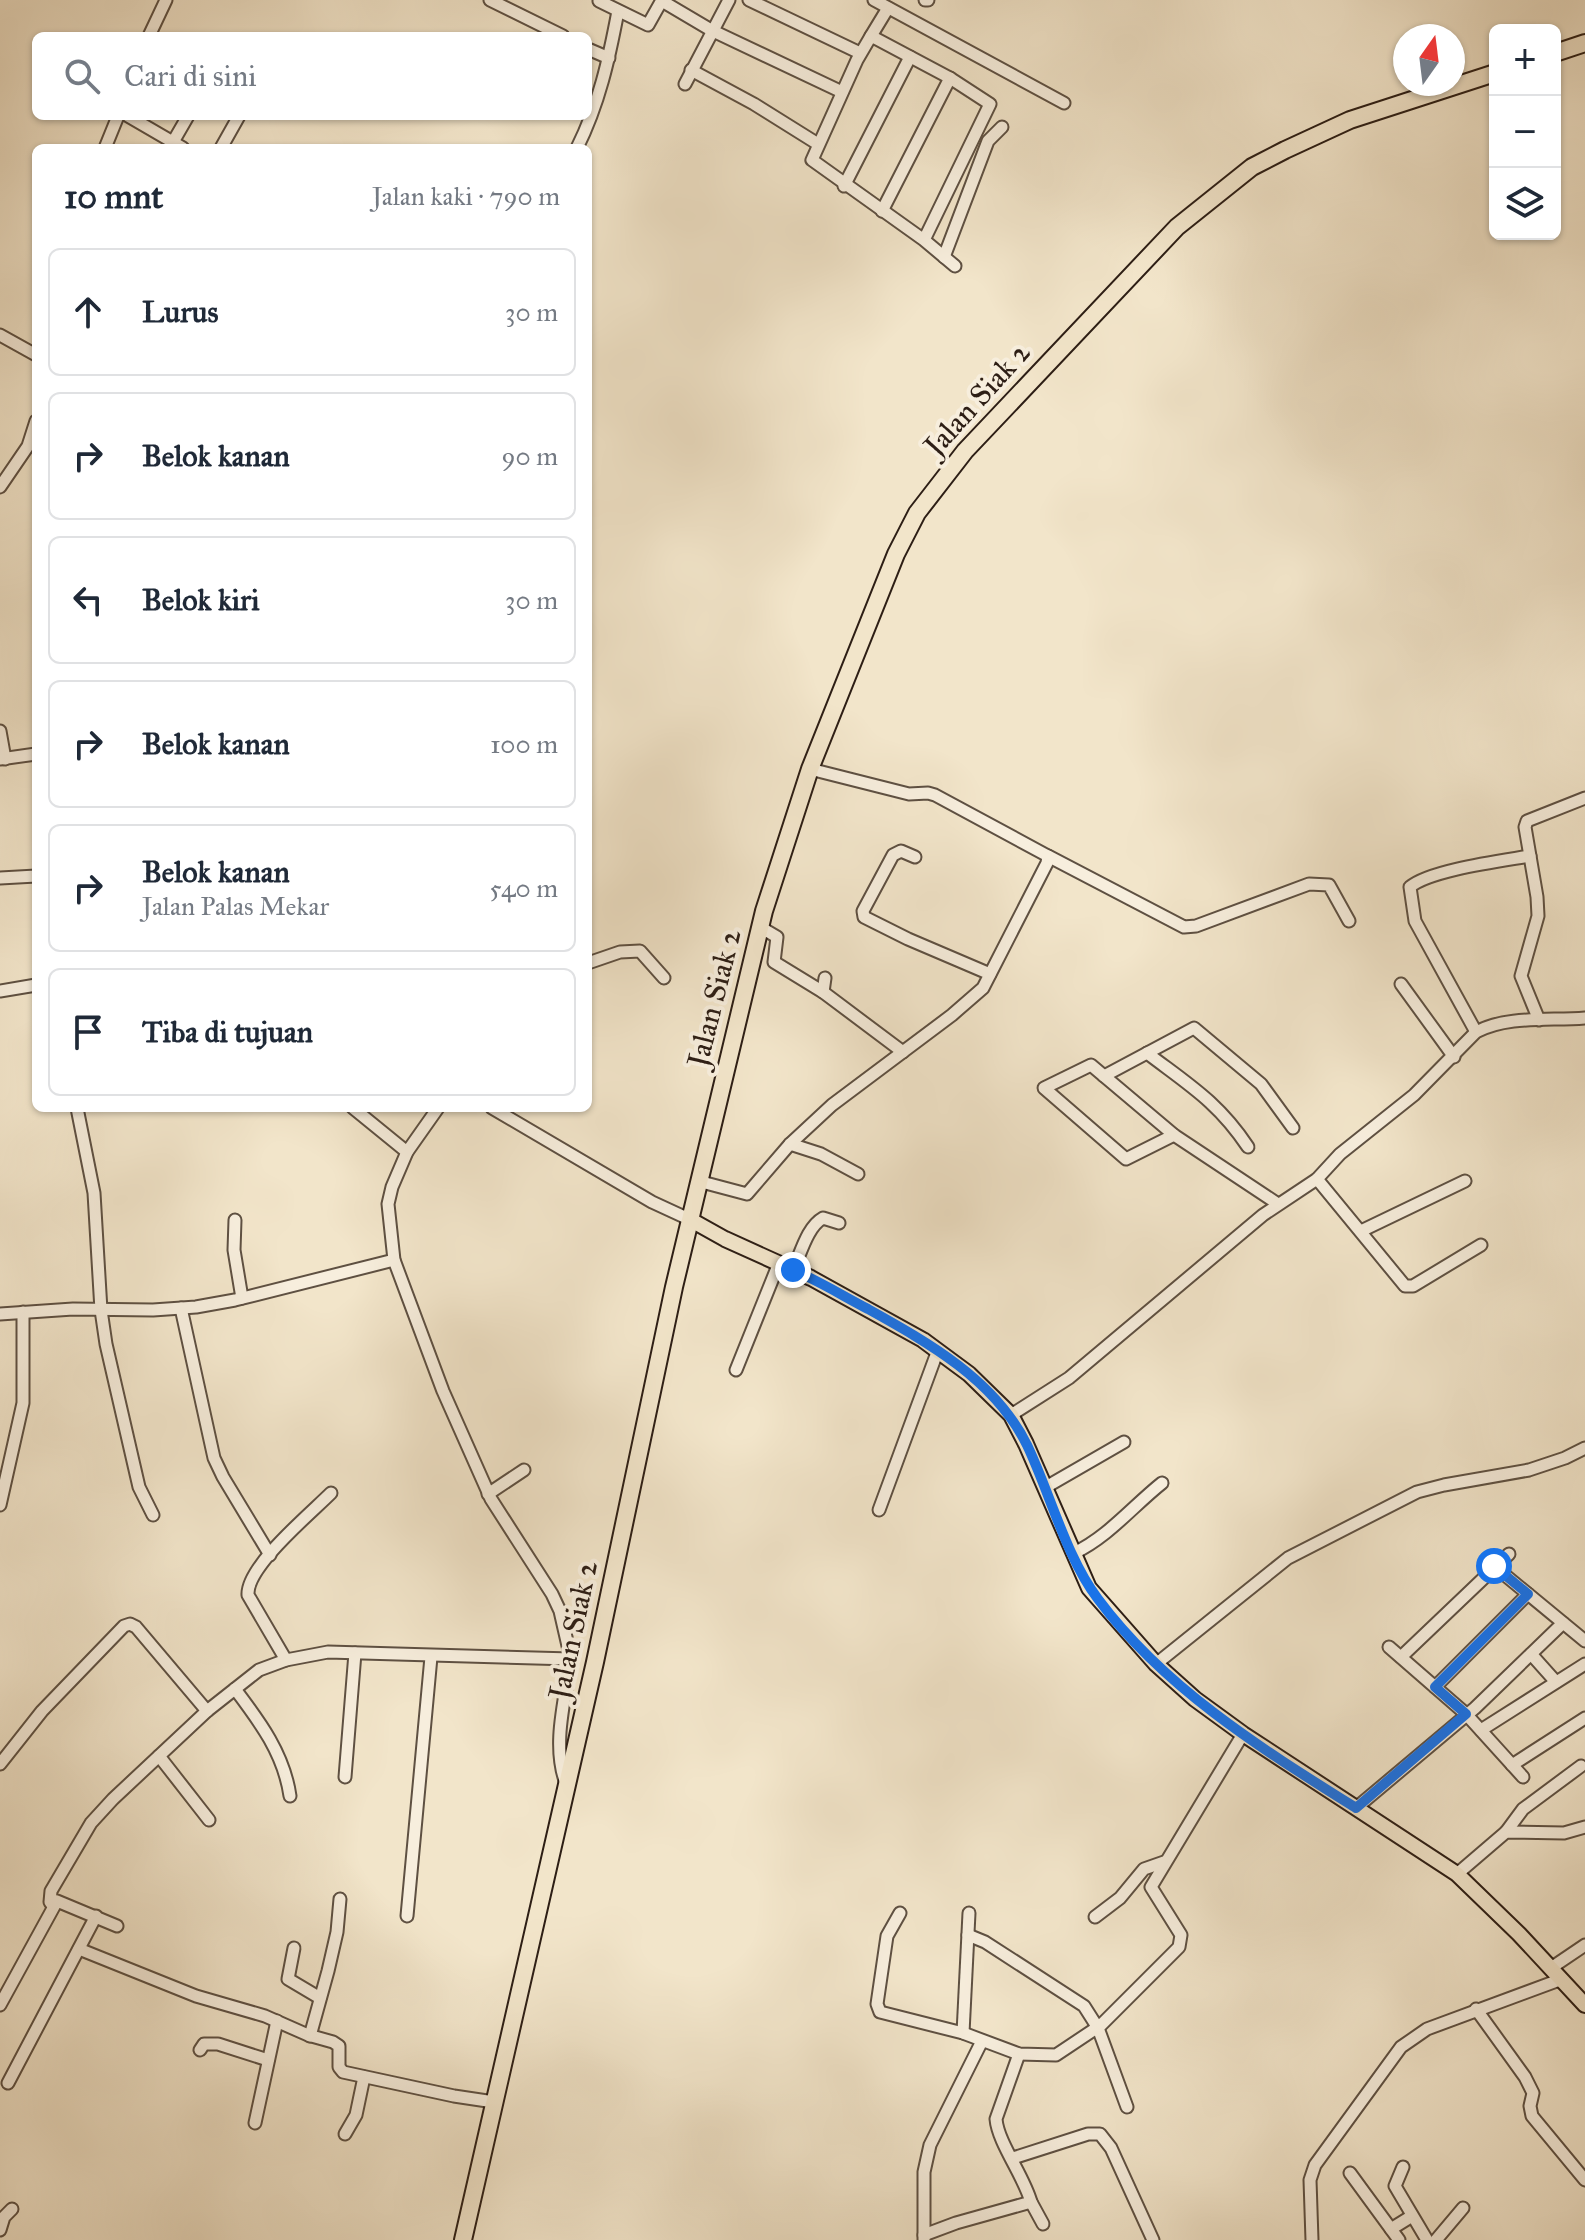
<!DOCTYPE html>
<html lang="id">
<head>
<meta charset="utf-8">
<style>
	:root { --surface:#fff; --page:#f2f2f3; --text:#1f2937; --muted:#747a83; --line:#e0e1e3 }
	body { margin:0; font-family:"IM FELL Great Primer",serif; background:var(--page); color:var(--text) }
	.controls { position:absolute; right:24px; top:24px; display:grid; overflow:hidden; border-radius:12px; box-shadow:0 2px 6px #0004 }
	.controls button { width:72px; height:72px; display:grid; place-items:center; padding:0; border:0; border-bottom:2px solid var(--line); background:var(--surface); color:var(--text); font:40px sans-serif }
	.compass { position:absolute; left:1393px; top:24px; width:72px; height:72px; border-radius:50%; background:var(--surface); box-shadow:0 2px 6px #0004; rotate:14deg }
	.stop { position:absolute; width:24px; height:24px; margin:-18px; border:6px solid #1a73e8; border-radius:50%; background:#fff }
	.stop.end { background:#1a73e8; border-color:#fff; box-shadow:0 2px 8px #0008 }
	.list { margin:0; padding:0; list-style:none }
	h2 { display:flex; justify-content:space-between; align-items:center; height:104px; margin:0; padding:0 32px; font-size:34px }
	h2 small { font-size:26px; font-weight:400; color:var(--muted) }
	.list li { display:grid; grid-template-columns:52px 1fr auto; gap:24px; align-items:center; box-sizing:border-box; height:128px; margin:0 16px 16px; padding:0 16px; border:2px solid var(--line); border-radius:12px }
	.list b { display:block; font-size:30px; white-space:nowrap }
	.list p { margin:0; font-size:26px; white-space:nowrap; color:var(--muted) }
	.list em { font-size:26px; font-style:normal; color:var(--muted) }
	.icon { flex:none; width:44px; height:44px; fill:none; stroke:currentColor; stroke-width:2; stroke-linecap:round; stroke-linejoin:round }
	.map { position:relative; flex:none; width:1585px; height:2240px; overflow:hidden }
	.search { position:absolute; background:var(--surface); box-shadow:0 2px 6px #0004; left:32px; top:32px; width:560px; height:88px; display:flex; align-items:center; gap:20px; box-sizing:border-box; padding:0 28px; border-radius:12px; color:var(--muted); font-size:30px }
	.panel { position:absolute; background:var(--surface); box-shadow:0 2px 6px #0004; left:32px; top:144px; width:560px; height:968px; border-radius:12px }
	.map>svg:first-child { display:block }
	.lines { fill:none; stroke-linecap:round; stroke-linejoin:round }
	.minor-casing { stroke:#5e5042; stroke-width:15 }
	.major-casing { stroke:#2d1e15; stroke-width:18 }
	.highway-casing { stroke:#2d1e15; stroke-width:20 }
	.minor { stroke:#f7eedd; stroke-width:11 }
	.major { stroke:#f2e5ca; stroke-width:14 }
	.highway { stroke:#f2e5ca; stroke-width:16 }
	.route { stroke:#1a73e8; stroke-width:10 }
	.labels { text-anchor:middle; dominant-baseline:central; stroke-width:8; stroke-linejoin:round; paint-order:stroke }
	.street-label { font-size:30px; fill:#2d1e15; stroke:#f7eedd }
</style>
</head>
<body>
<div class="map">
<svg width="1585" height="2240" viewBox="0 0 1585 2240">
	<rect width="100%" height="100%" fill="#f2e5ca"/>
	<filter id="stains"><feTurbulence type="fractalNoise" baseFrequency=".0025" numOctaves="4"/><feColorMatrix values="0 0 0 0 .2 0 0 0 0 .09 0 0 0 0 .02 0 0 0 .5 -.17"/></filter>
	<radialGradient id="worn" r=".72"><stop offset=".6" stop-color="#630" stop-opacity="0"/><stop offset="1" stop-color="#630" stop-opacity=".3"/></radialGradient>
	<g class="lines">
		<defs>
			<g id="minor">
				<path d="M 490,0 L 563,36"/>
				<path d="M 749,0 L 860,53"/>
				<path d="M 874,0 L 1064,103"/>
				<path d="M 925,0 L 928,0"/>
				<path d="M 599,1 L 648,25 L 662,0"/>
				<path d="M 662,1 L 711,30 L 842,92"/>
				<path d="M 149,36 L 166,0"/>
				<path d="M 871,36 L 888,8"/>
				<path d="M 588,49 L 609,58"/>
				<path d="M 691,70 L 754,104 L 818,144"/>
				<path d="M 685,84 L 729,0"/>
				<path d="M 128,116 L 183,148"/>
				<path d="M 173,142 L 188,116"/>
				<path d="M 105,148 L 118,116"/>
				<path d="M 221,148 L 239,116"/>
				<path d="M 577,148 C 599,104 609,59 618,11"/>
				<path d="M 844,186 L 910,57"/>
				<path d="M 882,211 L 950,78"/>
				<path d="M 924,240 L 990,104 L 950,78 L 871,36 L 857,60 L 812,160 L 924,240 L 955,266"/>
				<path d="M 944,257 L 988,141 L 1002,127"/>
				<path d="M 0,335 L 36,355"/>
				<path d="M 0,487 L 28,446 L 36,421"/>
				<path d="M 0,731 L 5,759"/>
				<path d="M 0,759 L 36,754"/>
				<path d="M 1048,856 L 1184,927 L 1196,926 L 1309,884 L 1329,885 L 1349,921"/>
				<path d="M 915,857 L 901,851 L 893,855 L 863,911 L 864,917 L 908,939 L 990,974"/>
				<path d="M 0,878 L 36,876"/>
				<path d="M 760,927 L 777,937 L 774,962 L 823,992"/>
				<path d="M 588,963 L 620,952 L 640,951 L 664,978"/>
				<path d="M 825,978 L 823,992 L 903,1052"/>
				<path d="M 1401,984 L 1454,1057"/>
				<path d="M 0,991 L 36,985"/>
				<path d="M 1539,1020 L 1521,976 L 1538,916 L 1537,897 L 1525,827 L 1527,821 L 1585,798"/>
				<path d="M 1476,1032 L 1415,921 L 1410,887 C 1430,870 1501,861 1530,856"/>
				<path d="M 1147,1053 C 1189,1085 1218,1102 1248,1147"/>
				<path d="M 1104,1076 L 1091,1065 L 1044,1088 L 1126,1159 L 1174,1135"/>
				<path d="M 77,1108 L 94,1193 L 101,1310 L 106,1344 L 139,1487 L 153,1515"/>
				<path d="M 353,1108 L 407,1152"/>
				<path d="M 492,1108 L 652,1202 L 691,1220"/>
				<path d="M 790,1144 L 821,1154 L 858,1174"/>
				<path d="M 1317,1179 L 1405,1286 L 1413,1286 L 1481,1245"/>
				<path d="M 698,1181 L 747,1194 L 790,1144 L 832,1105 L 952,1015 L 983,988 L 1047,863 L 1048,856 L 935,795 L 928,793 L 909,794 L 810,769"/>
				<path d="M 1278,1204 L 1174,1135 L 1104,1076 L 1194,1028 L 1261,1084 L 1293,1128"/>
				<path d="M 235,1220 L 234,1250 L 242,1298"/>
				<path d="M 1361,1231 L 1465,1181"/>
				<path d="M 793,1270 C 801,1253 807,1227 823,1218 L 839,1223"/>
				<path d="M 181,1308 L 214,1458 L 223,1477 L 270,1555"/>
				<path d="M 0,1314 L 73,1309 L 153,1310 L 196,1307 L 235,1300 L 394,1260"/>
				<path d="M 736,1370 L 779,1263"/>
				<path d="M 1011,1415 L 1069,1378 L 1263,1215 L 1317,1179 L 1340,1154 L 1414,1095 L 1476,1032 C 1508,1015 1550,1021 1585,1018"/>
				<path d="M 1046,1487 L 1124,1442"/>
				<path d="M 488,1494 L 524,1470"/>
				<path d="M 0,1505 L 23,1403 L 23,1312"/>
				<path d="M 879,1510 L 938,1350"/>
				<path d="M 1074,1553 C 1108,1537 1133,1506 1162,1483"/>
				<path d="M 1494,1566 L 1585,1641"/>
				<path d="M 1389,1647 L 1466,1714 L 1523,1777"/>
				<path d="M 1531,1654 L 1556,1682"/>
				<path d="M 1401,1657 L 1509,1554"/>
				<path d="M 286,1660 L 248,1595 C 246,1567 310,1514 331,1493"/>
				<path d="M 1156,1664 L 1288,1558 L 1417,1492 L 1444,1485 L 1529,1470 L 1565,1458 L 1585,1448"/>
				<path d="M 1435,1687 L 1528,1594"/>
				<path d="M 235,1689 C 260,1722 284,1754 290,1796"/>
				<path d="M 1481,1730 L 1585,1664"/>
				<path d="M 159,1756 L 209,1820"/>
				<path d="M 0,1764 L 42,1711 L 124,1626 L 130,1624 L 136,1627 L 207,1711"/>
				<path d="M 1512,1765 L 1585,1718"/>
				<path d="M 345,1777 L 355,1653"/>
				<path d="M 567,1786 C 551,1747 565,1700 571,1659"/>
				<path d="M 1356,1808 L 1475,1708 L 1563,1623"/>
				<path d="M 1506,1832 L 1523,1809 L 1581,1766"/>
				<path d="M 1457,1874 L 1506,1832 L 1564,1833 L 1585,1827"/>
				<path d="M 53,1906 L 50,1902 L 51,1891 L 91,1823 L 113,1799 L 207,1711 L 259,1670 L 286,1660 L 328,1652 L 571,1659 L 560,1611 L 552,1594 L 491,1499 L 443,1391 L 394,1260 L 388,1204 L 392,1187 L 407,1152 L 438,1108"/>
				<path d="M 900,1913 L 887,1936 L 877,2004 L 880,2012 L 963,2033 L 1019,2054 L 1056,2055 L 1101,2025 L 1179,1947 L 1181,1935 L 1151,1887 L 1243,1734"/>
				<path d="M 407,1916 L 431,1657"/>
				<path d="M 1095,1917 L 1120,1898 L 1144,1869 L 1164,1862"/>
				<path d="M 968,1935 L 985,1942 L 1084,2006 L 1098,2028 L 1127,2107"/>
				<path d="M 294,1948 L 288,1979 L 320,1998"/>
				<path d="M 79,1949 L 196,1996 L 265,2016 L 308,2035 L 333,2042 L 339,2046 L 339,2067 L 343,2072 L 454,2096 L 494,2102"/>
				<path d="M 1551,1968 L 1585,1945"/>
				<path d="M 0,2005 L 57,1901 L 117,1926"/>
				<path d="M 1476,2009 L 1525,2077 L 1533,2093 L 1530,2106 L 1532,2116 L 1585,2180"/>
				<path d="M 963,2033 L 969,1913"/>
				<path d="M 310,2036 L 328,1971 L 337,1932 L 340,1899"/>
				<path d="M 200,2050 L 204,2044 L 218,2044 L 268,2060"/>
				<path d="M 8,2083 L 96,1916"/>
				<path d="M 255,2123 L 277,2021"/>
				<path d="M 345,2134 L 356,2115 L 364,2077"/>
				<path d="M 1013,2158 L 1088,2134 L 1100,2134 L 1111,2148 L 1153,2240"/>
				<path d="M 1403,2167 L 1395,2186 L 1427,2240"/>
				<path d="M 1350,2173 L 1399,2240"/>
				<path d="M 1031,2202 L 1043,2224"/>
				<path d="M 1391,2229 L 1412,2216"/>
				<path d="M 0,2230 L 4,2217 L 12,2209"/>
				<path d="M 924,2235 L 956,2223 L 1031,2202 C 1024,2176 998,2143 996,2119 L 1019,2054"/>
				<path d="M 924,2239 L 924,2172 L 930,2145 L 982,2041"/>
				<path d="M 1312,2240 L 1310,2180 L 1315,2165 L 1401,2047 L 1427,2029 L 1562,1979"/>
				<path d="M 1436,2240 L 1463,2208"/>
			</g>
			<path id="major" d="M 691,1220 L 725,1239 L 811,1278 L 923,1340 L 969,1374 L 1011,1415 L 1026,1444 L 1089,1588 L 1156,1664 L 1195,1699 L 1243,1734 L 1457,1874 L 1519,1934 L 1585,2005"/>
			<g id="highway">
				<path d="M 1555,53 L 1585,43"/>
				<path d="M 463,2240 L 595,1662 L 674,1287 L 764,911 L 810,769 L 896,554 L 917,513 L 965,451 L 1177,227 L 1252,167 L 1285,150 L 1350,120 L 1495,73"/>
			</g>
		</defs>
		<use href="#minor" class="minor-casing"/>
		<use href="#major" class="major-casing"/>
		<use href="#highway" class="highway-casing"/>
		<use href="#minor" class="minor"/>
		<use href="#major" class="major"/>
		<use href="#highway" class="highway"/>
	</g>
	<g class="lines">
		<path class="route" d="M 793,1270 C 819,1281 843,1296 868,1309 C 929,1343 995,1380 1027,1445 C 1050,1493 1066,1557 1098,1599 C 1165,1689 1262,1749 1356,1808 L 1466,1714 L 1435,1687 L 1528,1594 L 1494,1566"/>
	</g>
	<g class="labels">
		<g class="street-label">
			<text transform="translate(977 399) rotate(-48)">Jalan Siak 2</text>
			<text transform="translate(714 998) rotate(-76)">Jalan Siak 2</text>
			<text transform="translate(573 1630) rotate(-78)">Jalan Siak 2</text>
		</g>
	</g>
	<rect width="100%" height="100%" filter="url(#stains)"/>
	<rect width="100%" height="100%" fill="url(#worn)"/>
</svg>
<div class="controls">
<button>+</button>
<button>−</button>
<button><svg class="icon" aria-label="layers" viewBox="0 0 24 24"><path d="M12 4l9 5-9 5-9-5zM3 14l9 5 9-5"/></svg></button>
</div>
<svg class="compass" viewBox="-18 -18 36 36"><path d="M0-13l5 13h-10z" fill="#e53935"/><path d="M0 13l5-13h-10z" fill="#747a83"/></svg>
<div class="stop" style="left:1494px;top:1566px"></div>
<div class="stop end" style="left:793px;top:1270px"></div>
<div class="search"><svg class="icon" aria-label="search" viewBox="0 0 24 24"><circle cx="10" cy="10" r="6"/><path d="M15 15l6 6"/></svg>Cari di sini</div>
<section class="panel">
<h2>10 mnt<small>Jalan kaki · 790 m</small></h2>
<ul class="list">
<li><svg class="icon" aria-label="ahead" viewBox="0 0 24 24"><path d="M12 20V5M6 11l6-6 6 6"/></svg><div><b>Lurus</b></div><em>30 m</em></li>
<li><svg class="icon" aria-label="right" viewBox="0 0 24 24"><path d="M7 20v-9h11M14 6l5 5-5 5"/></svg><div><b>Belok kanan</b></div><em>90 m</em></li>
<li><svg class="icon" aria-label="left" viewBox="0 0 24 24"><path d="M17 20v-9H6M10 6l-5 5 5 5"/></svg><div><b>Belok kiri</b></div><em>30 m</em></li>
<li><svg class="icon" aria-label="right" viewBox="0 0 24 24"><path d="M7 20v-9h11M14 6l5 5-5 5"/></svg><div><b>Belok kanan</b></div><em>100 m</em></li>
<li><svg class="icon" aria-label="right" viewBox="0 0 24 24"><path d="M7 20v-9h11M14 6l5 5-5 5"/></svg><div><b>Belok kanan</b><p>Jalan Palas Mekar</p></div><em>540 m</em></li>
<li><svg class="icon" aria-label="arrive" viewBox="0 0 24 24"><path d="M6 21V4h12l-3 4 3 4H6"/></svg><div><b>Tiba di tujuan</b></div></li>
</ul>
</section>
</div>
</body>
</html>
